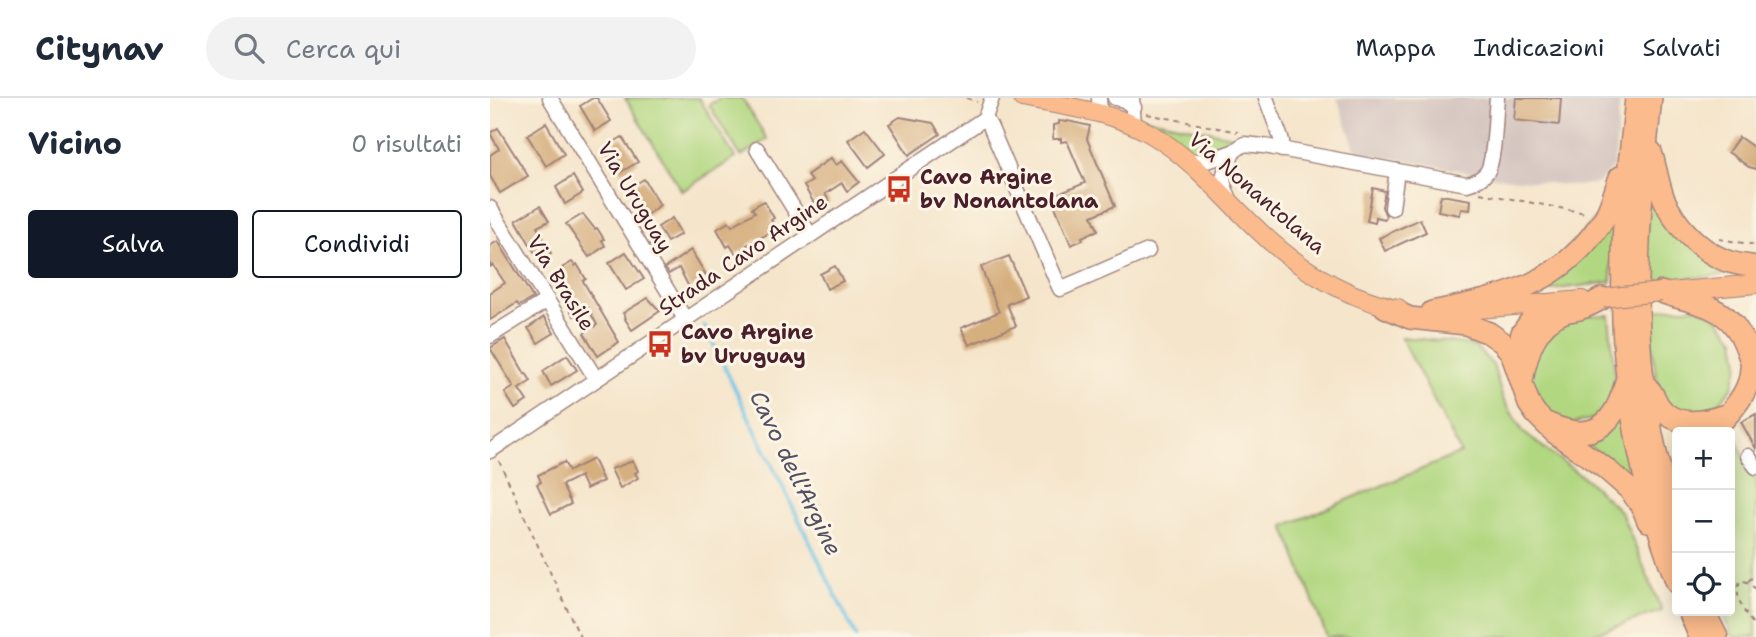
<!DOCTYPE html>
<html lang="it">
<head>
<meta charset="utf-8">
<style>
	:root { --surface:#fff; --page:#f2f2f3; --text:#1f2937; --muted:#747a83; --line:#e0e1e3; --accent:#111827 }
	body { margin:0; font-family:"Shantell Sans",sans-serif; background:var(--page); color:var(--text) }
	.controls { position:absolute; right:21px; bottom:21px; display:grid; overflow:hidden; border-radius:7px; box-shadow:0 4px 18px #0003 }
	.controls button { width:63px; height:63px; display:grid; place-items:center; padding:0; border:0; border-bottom:2px solid var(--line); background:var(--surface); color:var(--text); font:35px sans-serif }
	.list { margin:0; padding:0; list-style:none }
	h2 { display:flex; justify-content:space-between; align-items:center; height:91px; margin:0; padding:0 28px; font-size:30px }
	h2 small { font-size:23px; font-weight:400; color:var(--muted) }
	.actions { display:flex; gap:14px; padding:21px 28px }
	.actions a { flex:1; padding:16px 0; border:2px solid var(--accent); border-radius:7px; text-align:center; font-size:24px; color:var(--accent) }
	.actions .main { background:var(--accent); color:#fff }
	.icon { flex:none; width:38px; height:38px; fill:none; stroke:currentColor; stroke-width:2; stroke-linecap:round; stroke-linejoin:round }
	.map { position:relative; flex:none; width:1266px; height:539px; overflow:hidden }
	header { display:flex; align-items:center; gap:42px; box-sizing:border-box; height:98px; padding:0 35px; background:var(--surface); border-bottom:2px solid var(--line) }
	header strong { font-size:33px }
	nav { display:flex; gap:38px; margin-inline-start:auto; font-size:24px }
	.search { width:490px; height:63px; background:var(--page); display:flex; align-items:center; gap:18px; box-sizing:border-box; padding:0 24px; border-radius:38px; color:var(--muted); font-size:26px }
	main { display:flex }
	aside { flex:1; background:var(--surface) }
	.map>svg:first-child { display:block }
	.industrial { fill:#d0c0bc }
	.green { fill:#b1d780; stroke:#7e7b56; stroke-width:2 }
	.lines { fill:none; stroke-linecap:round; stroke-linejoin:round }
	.stream { stroke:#6ac3e7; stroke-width:3.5 }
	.building { fill:#d6af7f }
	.minor-casing { stroke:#a0827b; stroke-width:17 }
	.major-casing { stroke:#a0827b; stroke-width:20 }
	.highway-casing { stroke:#a0827b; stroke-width:24 }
	.path { stroke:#a0827b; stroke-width:2; stroke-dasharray:5 5; stroke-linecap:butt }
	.minor { stroke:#fff; stroke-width:14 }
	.major { stroke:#fbbb8c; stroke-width:18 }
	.highway { stroke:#fbbb8c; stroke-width:21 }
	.major-bridge-casing { stroke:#a0827b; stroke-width:20; stroke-linecap:butt }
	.major-bridge { stroke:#fbbb8c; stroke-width:18 }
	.labels { text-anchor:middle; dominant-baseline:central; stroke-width:6; stroke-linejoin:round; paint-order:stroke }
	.poi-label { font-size:21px; font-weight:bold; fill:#4a1f2b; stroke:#fcf5e5; text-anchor:start }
	.street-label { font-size:21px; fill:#4a1f2b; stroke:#fcf5e5 }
	.water-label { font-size:23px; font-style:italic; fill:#545063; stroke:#fcf5e5 }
</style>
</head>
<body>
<header>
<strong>Citynav</strong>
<div class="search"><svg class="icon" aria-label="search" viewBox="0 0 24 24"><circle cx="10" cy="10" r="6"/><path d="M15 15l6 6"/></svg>Cerca qui</div>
<nav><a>Mappa</a><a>Indicazioni</a><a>Salvati</a></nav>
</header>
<main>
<aside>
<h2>Vicino<small>0 risultati</small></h2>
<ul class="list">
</ul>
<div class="actions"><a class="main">Salva</a><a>Condividi</a></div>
</aside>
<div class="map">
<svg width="1266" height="539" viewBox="0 0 1266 539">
	<rect width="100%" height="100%" fill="#fcf5e5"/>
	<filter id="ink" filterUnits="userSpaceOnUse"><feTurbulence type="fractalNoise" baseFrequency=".0143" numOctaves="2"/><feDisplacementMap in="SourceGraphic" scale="14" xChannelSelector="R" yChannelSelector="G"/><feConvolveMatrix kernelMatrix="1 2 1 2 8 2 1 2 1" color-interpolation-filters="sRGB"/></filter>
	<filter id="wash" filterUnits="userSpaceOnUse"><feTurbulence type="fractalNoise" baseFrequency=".00686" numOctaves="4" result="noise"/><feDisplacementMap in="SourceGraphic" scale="28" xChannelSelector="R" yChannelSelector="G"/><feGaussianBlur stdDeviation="1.57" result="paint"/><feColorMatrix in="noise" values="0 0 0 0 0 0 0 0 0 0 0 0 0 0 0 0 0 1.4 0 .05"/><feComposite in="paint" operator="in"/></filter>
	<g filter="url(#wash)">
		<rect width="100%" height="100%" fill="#f5e5cb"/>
		<path class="industrial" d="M 847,0 L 1130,0 L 1126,49 L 1123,69 L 1108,85 L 1086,88 L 1003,79 L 866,53 Z"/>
		<g class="green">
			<path d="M 135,0 L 209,0 L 245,60 L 192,93 Z"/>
			<path d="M 230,0 L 252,0 L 277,41 L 251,58 L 219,7 Z"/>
			<path d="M 655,20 L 747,39 L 724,57 L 706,58 L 657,25 Z"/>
			<path d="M 1159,80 L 1168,107 L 1266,174 L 1154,184 Z"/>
			<path d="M 1128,96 L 1122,143 L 1121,184 L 1021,197 L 1043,189 Z"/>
			<path d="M 1179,210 L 1208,210 L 1228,220 L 1245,241 L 1249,266 L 1242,290 L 1228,306 L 1208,317 L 1187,314 L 1172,300 L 1165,271 L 1158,214 Z"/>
			<path d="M 1119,217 L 1126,289 L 1120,305 L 1103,321 L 1081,326 L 1061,318 L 1045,301 L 1036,278 L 1040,255 L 1076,218 Z"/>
			<path d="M 911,239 L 958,244 L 984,248 L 1003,267 L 1013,301 L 1034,335 L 1097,382 L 1131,414 L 1172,513 L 1094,539 L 837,539 L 794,428 L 971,355 Z"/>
			<path d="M 1129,315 L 1146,389 L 1086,337 Z"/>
			<path d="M 1237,323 L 1266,383 L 1266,539 L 1243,539 L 1231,513 L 1240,513 L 1240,334 L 1226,334 Z"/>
		</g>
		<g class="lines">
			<path class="stream" d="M 214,227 L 366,539"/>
		</g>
		<g id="blocks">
			<g class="building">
				<path d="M 103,0 L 107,0 L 121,23 L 105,33 L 90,8 Z"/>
				<path d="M 1026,0 L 1071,0 L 1069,27 L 1024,22 Z"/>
				<path d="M 410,19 L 443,25 L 450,36 L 419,57 L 399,26 Z"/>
				<path d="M 569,23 L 577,24 L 578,23 L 600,28 L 597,41 L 625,108 L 602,118 L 608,132 L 592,139 L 593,142 L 581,147 L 561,99 L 595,85 L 577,43 L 571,44 L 571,41 L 563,41 L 563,27 L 569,26 Z"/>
				<path d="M 56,25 L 74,56 L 56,68 L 37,37 Z"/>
				<path d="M 8,30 L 38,78 L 10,95 L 0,78 L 0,57 L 9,51 L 0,35 Z"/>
				<path d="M 375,30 L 395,56 L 378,69 L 358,42 Z"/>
				<path d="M 132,39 L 148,64 L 131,74 L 116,49 Z"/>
				<path d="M 1249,39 L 1266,51 L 1266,71 L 1259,69 L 1238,54 Z"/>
				<path d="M 341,60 L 346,67 L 352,63 L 369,84 L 357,93 L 352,85 L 335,96 L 340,104 L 328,112 L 314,88 L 322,83 L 317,77 Z"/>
				<path d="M 83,78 L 93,95 L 75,106 L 66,89 Z"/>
				<path d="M 154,81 L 170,107 L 156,117 L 139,90 Z"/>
				<path d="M 883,90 L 895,93 L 892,109 L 896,118 L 895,121 L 886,119 L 885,125 L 877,123 Z"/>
				<path d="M 951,97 L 981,102 L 980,112 L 971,111 L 970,117 L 948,113 Z"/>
				<path d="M 274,103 L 284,120 L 281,122 L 287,131 L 257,147 L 258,148 L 246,156 L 240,147 L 237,149 L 227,131 L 239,124 L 242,128 L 265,114 L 262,110 Z"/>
				<path d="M 50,108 L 59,123 L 47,129 L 61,155 L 49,162 L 26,122 Z"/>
				<path d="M 93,116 L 105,131 L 107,130 L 114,141 L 112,142 L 115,148 L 99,159 L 76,126 Z"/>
				<path d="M 182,120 L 191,136 L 177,144 L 168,129 Z"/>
				<path d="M 930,121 L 936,134 L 895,153 L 889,140 Z"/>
				<path d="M 8,143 L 43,200 L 29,208 L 27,205 L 0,222 L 0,195 L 15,185 L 3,167 L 0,169 L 0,148 Z"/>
				<path d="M 201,152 L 219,182 L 207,189 L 206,187 L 200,191 L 189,170 L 179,176 L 175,170 Z"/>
				<path d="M 136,154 L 154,181 L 136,192 L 119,165 Z"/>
				<path d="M 519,158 L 536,198 L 517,206 L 526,228 L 479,247 L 471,230 L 509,214 L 491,169 Z"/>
				<path d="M 82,164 L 85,168 L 87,166 L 96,181 L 93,183 L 129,244 L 108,258 L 94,235 L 107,227 L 98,210 L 84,218 L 62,182 L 74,174 L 72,170 Z"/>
				<path d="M 345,168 L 353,183 L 337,191 L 330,176 Z"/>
				<path d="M 158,200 L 170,213 L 142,232 L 135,221 L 136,220 L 133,215 Z"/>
				<path d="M 54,219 L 64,235 L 48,245 L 38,230 Z"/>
				<path d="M 15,241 L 35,276 L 36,275 L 41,283 L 29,291 L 37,303 L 25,311 L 15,295 L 24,289 L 0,250 Z"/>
				<path d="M 77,257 L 87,272 L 61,288 L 53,273 Z"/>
				<path d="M 1266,316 L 1266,351 L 1251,324 Z"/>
				<path d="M 103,361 L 113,383 L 96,391 L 90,378 L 72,387 L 81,406 L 61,416 L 47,386 L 51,384 L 48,377 L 74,364 L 79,373 Z"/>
				<path d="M 143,363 L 148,373 L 145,375 L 148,380 L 130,390 L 121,371 Z"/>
			</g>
		</g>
	</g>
	<g filter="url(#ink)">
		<use href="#blocks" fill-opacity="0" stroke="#a0827b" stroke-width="2"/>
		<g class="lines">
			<defs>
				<g id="minor">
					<path d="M 60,0 L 195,221"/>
					<path d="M 609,0 L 610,16"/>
					<path d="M 625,0 L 634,2 L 644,9"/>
					<path d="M 642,0 L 644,27"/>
					<path d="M 776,0 L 792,43 L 792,52"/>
					<path d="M 495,20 L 500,28 L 570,191 L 658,153"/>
					<path d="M 267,51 L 320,137"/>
					<path d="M 743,54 L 754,46 L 774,48 L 977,86 C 985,84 992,81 997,74 C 1005,62 1005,17 1007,0"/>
					<path d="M 698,62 C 720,66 723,60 743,54 C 735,75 728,77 739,99"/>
					<path d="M 0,110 L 106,281"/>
					<path d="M 902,110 L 907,73"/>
					<path d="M 0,238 L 56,203"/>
					<path d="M 0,353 L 495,20 L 502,0"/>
					<path d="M 1258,358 L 1266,369"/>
				</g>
				<g id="major">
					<path d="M 532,0 C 576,9 622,13 661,36 C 708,64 740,108 781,144 C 805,165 832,183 862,196 C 877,202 891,208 908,210"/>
					<path d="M 1178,194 L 1266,186"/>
					<path d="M 977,212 L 1092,202"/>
				</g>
				<g id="highway">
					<path d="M 1146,0 C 1141,53 1133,107 1133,160 C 1132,199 1132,239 1137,278 C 1145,348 1162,419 1187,485"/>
					<path d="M 1161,0 C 1153,77 1145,155 1149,233 C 1152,303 1168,370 1187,436"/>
					<path d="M 1161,54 C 1166,69 1168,86 1174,101 C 1185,127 1208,151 1234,162 C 1244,166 1255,167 1266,169"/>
					<path d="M 1171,194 C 1197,204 1229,205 1246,230 C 1253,239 1256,250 1260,260"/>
					<path d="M 895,209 L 920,220 L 976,226 L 999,235 L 1012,244 L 1021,254 L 1039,306 L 1046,316 L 1065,335 L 1115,370 L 1139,391 L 1152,408 L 1158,423"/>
					<path d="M 942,214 C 1015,199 1073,187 1115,119 C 1122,106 1125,92 1130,79"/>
					<path d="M 1028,251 L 1032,235 L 1052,207"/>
					<path d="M 1032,283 C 1037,255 1045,225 1075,214 C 1081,212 1087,212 1092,210 C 1099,208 1106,204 1113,200"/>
					<path d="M 1157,289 C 1164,296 1164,300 1169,308 C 1185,331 1215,324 1236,317"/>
					<path d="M 1059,326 C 1104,346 1125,327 1136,283"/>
					<path d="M 1221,334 C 1235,320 1253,303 1259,283 C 1262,272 1261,260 1263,248"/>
					<path d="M 1199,513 L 1210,539"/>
					<path d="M 1214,513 L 1227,539"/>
				</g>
			</defs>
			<use href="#minor" class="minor-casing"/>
			<use href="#major" class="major-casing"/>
			<use href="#highway" class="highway-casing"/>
			<g class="path">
				<path d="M 477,0 L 487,4"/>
				<path d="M 657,16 L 748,34"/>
				<path d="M 990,95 L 1096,115"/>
				<path d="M 1229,141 L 1266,147"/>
				<path d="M 9,363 L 90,539"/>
				<path d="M 1258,483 L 1266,477"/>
				<path d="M 1266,491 L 1257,484 L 1251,482 C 1241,497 1256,517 1266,530"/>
			</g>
			<use href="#minor" class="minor"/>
			<use href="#major" class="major"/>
			<use href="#highway" class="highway"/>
			<defs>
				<path id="major-bridge" d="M 1113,200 L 1171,194"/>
			</defs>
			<use href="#major-bridge" class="major-bridge-casing"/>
			<use href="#major-bridge" class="major-bridge"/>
		</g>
	</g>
	<defs>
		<symbol id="bus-bare" viewBox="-9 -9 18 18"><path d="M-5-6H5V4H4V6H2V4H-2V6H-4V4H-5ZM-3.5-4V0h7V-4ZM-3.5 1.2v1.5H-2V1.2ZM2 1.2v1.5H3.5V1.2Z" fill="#c8321e" stroke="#fcf5e5" stroke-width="2.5" paint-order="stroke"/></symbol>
	</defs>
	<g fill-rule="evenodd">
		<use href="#bus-bare" x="390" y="72" width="38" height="38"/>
		<use href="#bus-bare" x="151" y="227" width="38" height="38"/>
	</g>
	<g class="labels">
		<g class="poi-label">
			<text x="430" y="79">Cavo Argine<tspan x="430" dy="24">bv Nonantolana</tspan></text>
			<text x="191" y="234">Cavo Argine<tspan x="191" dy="24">bv Uruguay</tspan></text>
		</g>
		<g class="street-label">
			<text transform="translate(767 95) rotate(41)">Via Nonantolana</text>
			<text transform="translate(145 99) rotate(59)">Via Uruguay</text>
			<text transform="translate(253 157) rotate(-34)">Strada Cavo Argine</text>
			<text transform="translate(71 185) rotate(58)">Via Brasile</text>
		</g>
		<g class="water-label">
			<text transform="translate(306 375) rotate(64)">Cavo dell'Argine</text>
		</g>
	</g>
</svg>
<div class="controls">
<button>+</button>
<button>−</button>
<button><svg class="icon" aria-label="locate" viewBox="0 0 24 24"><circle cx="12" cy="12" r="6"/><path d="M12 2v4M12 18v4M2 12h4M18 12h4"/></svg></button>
</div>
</div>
</main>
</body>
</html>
